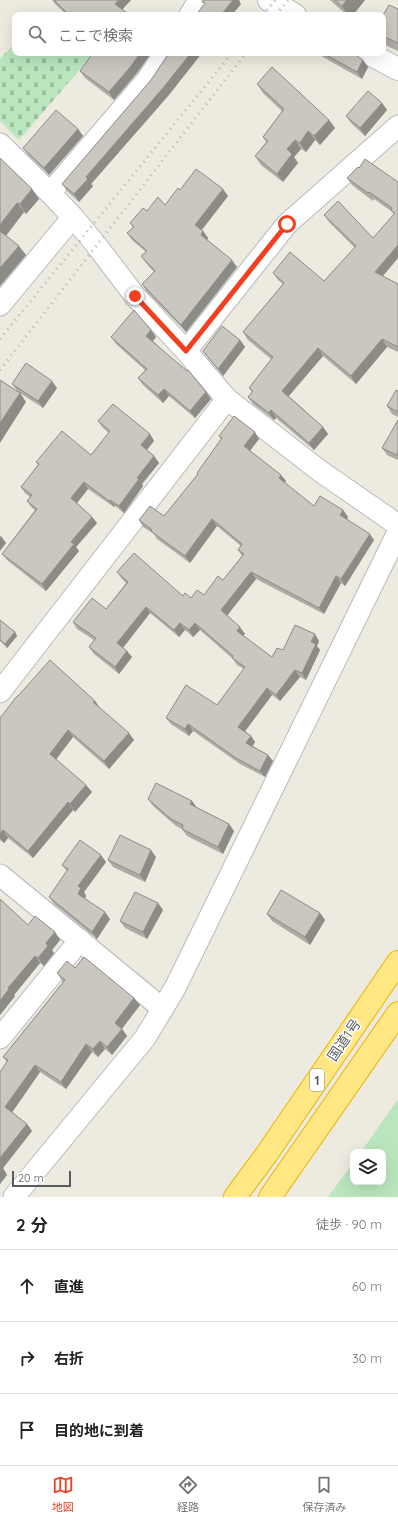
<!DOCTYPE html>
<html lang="ja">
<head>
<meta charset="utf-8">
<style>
	:root { --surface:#fff; --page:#f2f2f2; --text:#222; --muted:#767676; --line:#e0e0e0; --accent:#f23f20 }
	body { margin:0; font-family:Quicksand,"Noto Sans JP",sans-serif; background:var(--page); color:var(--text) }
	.controls { position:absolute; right:12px; bottom:12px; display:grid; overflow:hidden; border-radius:8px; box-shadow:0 4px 16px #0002 }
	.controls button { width:36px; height:36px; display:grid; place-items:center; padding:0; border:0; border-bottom:1px solid var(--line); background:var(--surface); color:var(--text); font:20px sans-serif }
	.scale { position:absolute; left:12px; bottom:10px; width:59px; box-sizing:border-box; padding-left:4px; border:2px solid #585c62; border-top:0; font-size:11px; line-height:14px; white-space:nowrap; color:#585c62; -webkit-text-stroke:3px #fff; paint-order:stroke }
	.stop { position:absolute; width:12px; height:12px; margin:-9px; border:3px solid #f23f20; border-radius:50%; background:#fff }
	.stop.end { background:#f23f20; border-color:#fff; box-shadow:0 1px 4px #0008 }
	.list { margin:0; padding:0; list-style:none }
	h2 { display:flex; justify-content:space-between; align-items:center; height:52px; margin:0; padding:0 16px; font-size:17px }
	h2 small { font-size:13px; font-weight:400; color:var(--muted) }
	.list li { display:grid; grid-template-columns:26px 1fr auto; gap:12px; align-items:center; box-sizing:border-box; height:72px; padding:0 16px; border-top:1px solid var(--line) }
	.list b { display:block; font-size:15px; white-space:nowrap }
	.list em { font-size:13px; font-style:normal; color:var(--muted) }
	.icon { flex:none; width:22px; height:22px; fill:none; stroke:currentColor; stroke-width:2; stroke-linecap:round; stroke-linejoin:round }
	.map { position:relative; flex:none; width:398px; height:1197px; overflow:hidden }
	.search { position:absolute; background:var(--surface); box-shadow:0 4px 16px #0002; left:12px; right:12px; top:12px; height:44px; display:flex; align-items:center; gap:10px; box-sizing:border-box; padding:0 14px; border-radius:8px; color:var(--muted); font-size:15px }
	.sheet { height:268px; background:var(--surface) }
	nav { display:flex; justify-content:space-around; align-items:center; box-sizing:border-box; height:56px; border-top:1px solid var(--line); background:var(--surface); font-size:11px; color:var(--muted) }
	nav a { display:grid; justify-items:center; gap:2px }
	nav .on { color:var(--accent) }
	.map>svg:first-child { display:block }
	.green { fill:#bae6bd }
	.cemetery { fill:url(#cemetery-stones) }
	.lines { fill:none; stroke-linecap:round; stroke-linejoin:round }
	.street-casing { stroke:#b8bac0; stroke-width:23 }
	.secondary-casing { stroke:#b8bcc3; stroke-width:24 }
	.highway-casing { stroke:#ecb300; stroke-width:24 }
	.street { stroke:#fff; stroke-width:21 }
	.secondary { stroke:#fff; stroke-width:22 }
	.highway { stroke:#ffe884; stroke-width:22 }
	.rail { stroke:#b4b5b5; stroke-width:3; stroke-dasharray:1 5; stroke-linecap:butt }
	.wall { fill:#adaba4 }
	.shaded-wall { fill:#8d8b86 }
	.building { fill:#c9c7bf; stroke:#8d8b86 }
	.route { stroke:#f23f20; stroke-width:5 }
	.labels { text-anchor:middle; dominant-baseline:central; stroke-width:3; stroke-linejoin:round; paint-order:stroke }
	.shield { fill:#fff; stroke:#8a8d91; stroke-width:1 }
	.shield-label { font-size:13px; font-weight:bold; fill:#585c62 }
	.street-label { font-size:14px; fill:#585c62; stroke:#fff }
</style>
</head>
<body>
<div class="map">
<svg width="398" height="1197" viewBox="0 0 398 1197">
	<defs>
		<pattern id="cemetery-stones" width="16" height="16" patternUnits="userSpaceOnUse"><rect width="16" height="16" fill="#bae6bd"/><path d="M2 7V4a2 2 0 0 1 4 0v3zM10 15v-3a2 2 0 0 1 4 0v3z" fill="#9abe9d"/></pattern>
	</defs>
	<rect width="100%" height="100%" fill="#edebdf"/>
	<path class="green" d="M 398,1099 L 398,1197 L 328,1197 L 353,1163 L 353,1182 L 383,1182 L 383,1152 L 361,1152 Z"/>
	<path class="cemetery" d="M 15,43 L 15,53 L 94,53 L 19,140 L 0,121 L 0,59 Z"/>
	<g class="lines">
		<defs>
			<g id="street">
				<path d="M 190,15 L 199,0"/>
				<path d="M 398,126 L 287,224 L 186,351 L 227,399 L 320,471 L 398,525"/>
				<path d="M 0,144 L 50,193"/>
				<path d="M 73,217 L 97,246 L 135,296 L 186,351"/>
				<path d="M 0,305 L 73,217 L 50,193 L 147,80 L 165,53"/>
				<path d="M 0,692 L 227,399"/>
				<path d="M 0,875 L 163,1009"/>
				<path d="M 0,1038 L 80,940"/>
				<path d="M 14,1197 L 145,1038 L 175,988 L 398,532"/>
			</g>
			<g id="secondary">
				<path d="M 269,0 L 295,15"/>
				<path d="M 368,53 L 398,69"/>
			</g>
			<g id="highway">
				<path d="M 235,1197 L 266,1155 L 398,962"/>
				<path d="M 270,1197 L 398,1013"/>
			</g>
		</defs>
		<use href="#street" class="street-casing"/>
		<use href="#secondary" class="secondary-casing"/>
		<use href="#highway" class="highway-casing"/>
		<use href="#street" class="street"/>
		<use href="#secondary" class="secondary"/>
		<use href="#highway" class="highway"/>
		<g class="rail">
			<path d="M 263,15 L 275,0"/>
			<path d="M 276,15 L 288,0"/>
			<path d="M 0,339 L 232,53"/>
			<path d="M 0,370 L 246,53"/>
		</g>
	</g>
	<g class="wall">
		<path d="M 52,0 L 131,0 L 122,9 L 130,15 L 67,15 L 55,4 Z"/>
		<path d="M 330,0 L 365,0 L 353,15 L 347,15 Z"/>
		<path d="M 398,9 L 398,51 L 383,44 L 383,15 Z"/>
		<path d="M 93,53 L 151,53 L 137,73 L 114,100 L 85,78 L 80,71 Z"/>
		<path d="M 169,53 L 202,53 L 168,96 L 91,184 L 93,186 L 79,202 L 67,191 L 62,184 L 151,80 Z"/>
		<path d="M 320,53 L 353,53 L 363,60 L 368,67 L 362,79 L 323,57 Z"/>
		<path d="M 257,84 L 329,120 L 335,128 L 320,145 L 315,140 L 306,152 L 301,149 L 294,157 L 298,163 L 283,182 L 261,165 L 255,156 L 266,142 L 263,137 L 282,111 L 263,93 Z"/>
		<path d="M 382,103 L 387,110 L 365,136 L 351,123 L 346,116 Z"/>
		<path d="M 78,129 L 83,136 L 49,175 L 28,155 L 23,148 Z"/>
		<path d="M 0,158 L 32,189 L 39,199 L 26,214 L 24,212 L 6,236 L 26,255 L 0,286 Z"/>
		<path d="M 359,168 L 398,182 L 398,258 L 383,276 L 398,284 L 398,352 L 387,347 L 356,384 L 323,356 L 289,396 L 323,427 L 328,434 L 314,450 L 276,418 L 274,420 L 253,404 L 248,397 L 252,392 L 249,388 L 271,359 L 248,340 L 243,332 L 283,284 L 278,280 L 273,273 L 324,281 L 355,248 L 329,222 L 324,215 L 373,238 L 394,214 L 391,211 L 374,199 L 373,201 L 352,185 L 347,178 Z"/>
		<path d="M 180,190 L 228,196 L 202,230 L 203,231 L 208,238 L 207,240 L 237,267 L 186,332 L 147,292 L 142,284 L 154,272 L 146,263 L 141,256 L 146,252 L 132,240 L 127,233 L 133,228 L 130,223 L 147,211 L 165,205 Z"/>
		<path d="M 151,330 L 156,337 L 153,341 L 206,392 L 211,399 L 195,418 L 169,396 L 163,403 L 143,385 L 138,378 L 145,370 L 116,344 L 111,337 Z"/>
		<path d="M 240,340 L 245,347 L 223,376 L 208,358 L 203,351 Z"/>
		<path d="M 12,384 L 57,388 L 43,408 L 20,393 L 26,402 Z"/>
		<path d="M 398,391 L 398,417 L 392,414 L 387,406 Z"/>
		<path d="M 398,420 L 398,460 L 387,455 L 382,448 Z"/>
		<path d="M 98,421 L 150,434 L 154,441 L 147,450 L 154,456 L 159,463 L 142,484 L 143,486 L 124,513 L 115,506 L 114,507 L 88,489 L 77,503 L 92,517 L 97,523 L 76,547 L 79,551 L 46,591 L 7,560 L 2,554 L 35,510 L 32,508 L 27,501 L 30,497 L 25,493 L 21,487 L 38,465 L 36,462 L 91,455 L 109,433 L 103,428 Z"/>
		<path d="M 219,436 L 259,439 L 250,451 L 281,475 L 286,481 L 285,483 L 314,506 L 343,510 L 348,517 L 347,519 L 374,540 L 345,586 L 341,583 L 324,614 L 256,579 L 227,615 L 245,634 L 243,636 L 272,657 L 283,650 L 319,641 L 317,646 L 320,650 L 306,680 L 300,677 L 280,701 L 272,695 L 245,731 L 251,736 L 255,742 L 253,746 L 273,761 L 265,777 L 240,764 L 193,731 L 189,736 L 171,724 L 166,718 L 217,705 L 244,669 L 237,665 L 233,659 L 200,630 L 193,637 L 185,630 L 179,637 L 150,613 L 123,648 L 132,657 L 119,674 L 94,654 L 89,647 L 94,640 L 77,629 L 73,622 L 106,609 L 126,583 L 122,579 L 117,572 L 183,596 L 191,598 L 204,595 L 223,580 L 242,556 L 238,550 L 241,546 L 217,526 L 190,563 L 157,539 L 154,534 L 143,527 L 139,520 L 164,516 L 198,474 L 197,473 L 221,439 Z"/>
		<path d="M 0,620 L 15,632 L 17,636 L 7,648 L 0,641 Z"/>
		<path d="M 18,696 L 95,701 L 100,708 L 134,740 L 109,769 L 73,737 L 56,759 L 92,792 L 75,812 L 73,810 L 33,858 L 8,838 L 4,843 L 0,840 L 0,718 Z"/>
		<path d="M 148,799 L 192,801 L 197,808 L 229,824 L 234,831 L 223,854 L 187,836 L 182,829 L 176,826 L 153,806 Z"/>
		<path d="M 156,857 L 145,882 L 113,867 L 108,860 Z"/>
		<path d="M 106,862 L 84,892 L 86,896 L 85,898 L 110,919 L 97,939 L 54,904 L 49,897 L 67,871 L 62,865 Z"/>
		<path d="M 0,899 L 28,925 L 55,932 L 60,940 L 52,950 L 54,953 L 44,966 L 40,963 L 14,995 L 15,996 L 0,1015 Z"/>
		<path d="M 158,903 L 163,910 L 147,939 L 125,928 L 120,921 Z"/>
		<path d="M 320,913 L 325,920 L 310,945 L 272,921 L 267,914 Z"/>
		<path d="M 75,968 L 134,998 L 140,1005 L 122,1029 L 127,1036 L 112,1055 L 105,1049 L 98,1057 L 92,1052 L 66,1089 L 40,1072 L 12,1112 L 27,1124 L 32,1131 L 3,1168 L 7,1175 L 0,1184 L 7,1062 L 3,1057 L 63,982 L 57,973 Z"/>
	</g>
	<g class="shaded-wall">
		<path d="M 119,0 L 131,0 L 120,12 L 115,4 Z"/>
		<path d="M 233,0 L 239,0 L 241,4 L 232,15 L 221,15 Z"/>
		<path d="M 347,0 L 365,0 L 353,15 L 348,15 L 342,6 Z"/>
		<path d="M 140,53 L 151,53 L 137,73 L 114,100 L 109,92 Z"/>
		<path d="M 191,53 L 202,53 L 168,96 L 91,184 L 93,186 L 79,202 L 74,194 L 86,177 Z"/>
		<path d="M 363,60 L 368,67 L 362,79 L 357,72 Z"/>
		<path d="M 382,103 L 387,110 L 365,136 L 360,128 Z"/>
		<path d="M 329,120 L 335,128 L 320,145 L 314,136 Z"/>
		<path d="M 78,129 L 83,136 L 49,175 L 44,168 Z"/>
		<path d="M 308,131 L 315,140 L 306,152 L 300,143 Z"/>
		<path d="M 295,140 L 301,149 L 294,157 L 298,163 L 283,182 L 277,174 L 287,149 Z"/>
		<path d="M 32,189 L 39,199 L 26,214 L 20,204 Z"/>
		<path d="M 223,189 L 228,196 L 200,232 L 195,225 Z"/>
		<path d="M 17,203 L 24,212 L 4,238 L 0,233 L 0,225 Z"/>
		<path d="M 203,231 L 208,238 L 206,242 L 201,235 Z"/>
		<path d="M 398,245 L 398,258 L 380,279 L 375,272 Z"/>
		<path d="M 19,246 L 26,255 L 0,286 L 0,268 Z"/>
		<path d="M 232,260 L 237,267 L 186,332 L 181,325 Z"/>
		<path d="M 151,330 L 156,337 L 151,343 L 146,336 Z"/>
		<path d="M 382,339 L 387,347 L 356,384 L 351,376 Z"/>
		<path d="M 240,340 L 245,347 L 223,376 L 218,369 Z"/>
		<path d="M 318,348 L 323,356 L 287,398 L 282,391 Z"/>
		<path d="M 52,381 L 57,388 L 43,408 L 38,401 Z"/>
		<path d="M 164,389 L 169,396 L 163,403 L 158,395 Z"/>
		<path d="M 206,392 L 211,399 L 195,418 L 190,411 Z"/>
		<path d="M 20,393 L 26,402 L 0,443 L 0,423 Z"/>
		<path d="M 271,410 L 276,418 L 274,420 L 269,413 Z"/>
		<path d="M 323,427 L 328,434 L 314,450 L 309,443 Z"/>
		<path d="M 255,432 L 259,439 L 248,453 L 244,446 Z"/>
		<path d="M 150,434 L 154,441 L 145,452 L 141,445 Z"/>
		<path d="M 154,456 L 159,463 L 142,484 L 143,486 L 124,513 L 119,506 L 137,478 Z"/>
		<path d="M 281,475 L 286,481 L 284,484 L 279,478 Z"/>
		<path d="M 84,482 L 88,489 L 76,504 L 71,498 Z"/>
		<path d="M 110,500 L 115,506 L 114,507 L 109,501 Z"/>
		<path d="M 343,510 L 348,517 L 345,522 L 340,515 Z"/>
		<path d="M 92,517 L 97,523 L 76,547 L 79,551 L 46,591 L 42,584 L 71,542 Z"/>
		<path d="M 212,519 L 217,526 L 190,563 L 185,556 Z"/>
		<path d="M 370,534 L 374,540 L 345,586 L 341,579 Z"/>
		<path d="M 1,536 L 6,543 L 0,551 L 0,537 Z"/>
		<path d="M 251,572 L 256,579 L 226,617 L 221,610 Z"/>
		<path d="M 336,576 L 341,583 L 324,614 L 319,608 Z"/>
		<path d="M 146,607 L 150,613 L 122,649 L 117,643 Z"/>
		<path d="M 180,623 L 185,630 L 179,637 L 174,630 Z"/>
		<path d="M 195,623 L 200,630 L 193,637 L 189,630 Z"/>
		<path d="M 240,627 L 245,634 L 241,638 L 237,631 Z"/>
		<path d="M 15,632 L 17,636 L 7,648 L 5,644 Z"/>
		<path d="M 315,634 L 319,641 L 317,646 L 320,650 L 306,680 L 302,673 L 311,642 Z"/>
		<path d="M 127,651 L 132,657 L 119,674 L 115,667 Z"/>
		<path d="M 295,670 L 300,677 L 280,701 L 276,695 Z"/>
		<path d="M 267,688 L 272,695 L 243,734 L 238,727 Z"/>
		<path d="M 95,701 L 100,708 L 93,702 Z"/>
		<path d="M 188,724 L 193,731 L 189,736 L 185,729 Z"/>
		<path d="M 68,730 L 73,737 L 55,761 L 50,754 Z"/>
		<path d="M 129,733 L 134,740 L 109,769 L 104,761 Z"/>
		<path d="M 251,736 L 255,742 L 250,749 L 246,743 Z"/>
		<path d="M 268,755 L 273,761 L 265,777 L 260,771 Z"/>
		<path d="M 86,785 L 92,792 L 75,812 L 70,804 Z"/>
		<path d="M 192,801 L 197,808 L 190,804 Z"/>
		<path d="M 68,802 L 73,810 L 33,858 L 28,851 Z"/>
		<path d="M 229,824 L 234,831 L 223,854 L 218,847 Z"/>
		<path d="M 3,830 L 8,838 L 4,843 L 0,838 L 0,834 Z"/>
		<path d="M 151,850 L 156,857 L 145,882 L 140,875 Z"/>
		<path d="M 101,855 L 106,862 L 84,892 L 86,896 L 83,901 L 78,894 L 78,886 Z"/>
		<path d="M 158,903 L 163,910 L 147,939 L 143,932 Z"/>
		<path d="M 105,912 L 110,919 L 97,939 L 92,932 Z"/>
		<path d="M 320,913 L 325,920 L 310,945 L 305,937 Z"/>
		<path d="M 55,932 L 60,940 L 52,950 L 54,953 L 44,966 L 38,958 L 46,943 Z"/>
		<path d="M 35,956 L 40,963 L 14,995 L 15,996 L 0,1015 L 0,1001 L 8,988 Z"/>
		<path d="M 134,998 L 140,1005 L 120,1031 L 115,1023 Z"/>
		<path d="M 122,1029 L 127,1036 L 112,1055 L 107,1047 Z"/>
		<path d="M 100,1041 L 105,1049 L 98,1057 L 93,1049 Z"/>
		<path d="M 86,1044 L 92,1052 L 66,1089 L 61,1082 Z"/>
		<path d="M 35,1065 L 40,1072 L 11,1114 L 5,1107 Z"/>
		<path d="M 27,1124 L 32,1131 L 3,1168 L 7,1175 L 0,1184 L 0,1158 Z"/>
	</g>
	<g class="building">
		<path d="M 54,0 L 119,0 L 115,4 L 130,15 L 69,15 Z"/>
		<path d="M 203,0 L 233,0 L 221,15 L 196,15 L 205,3 L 202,2 Z"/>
		<path d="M 335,0 L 347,0 L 342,6 Z"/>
		<path d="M 389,5 L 398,9 L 398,43 L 383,36 L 383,15 Z"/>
		<path d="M 93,53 L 140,53 L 132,65 L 109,92 L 80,71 Z"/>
		<path d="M 169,53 L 191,53 L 163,88 L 86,177 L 88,179 L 74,194 L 62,184 L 151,80 Z"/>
		<path d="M 323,53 L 353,53 L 363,60 L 357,72 Z"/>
		<path d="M 272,67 L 329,120 L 314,136 L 308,131 L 300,143 L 295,140 L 287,149 L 292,154 L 277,174 L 255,156 L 268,141 L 263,137 L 284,109 L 257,84 Z"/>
		<path d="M 368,91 L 382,103 L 360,128 L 346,116 Z"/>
		<path d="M 56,110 L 78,129 L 44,168 L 23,148 Z"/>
		<path d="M 0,158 L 32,189 L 20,204 L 17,203 L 0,225 Z"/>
		<path d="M 365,159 L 398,182 L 398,245 L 375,272 L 398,284 L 398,347 L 382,339 L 351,376 L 318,348 L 282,391 L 323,427 L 309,443 L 271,410 L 269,413 L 248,397 L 253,391 L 249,388 L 273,357 L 243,332 L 284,283 L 273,273 L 290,252 L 324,281 L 356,246 L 324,215 L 338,201 L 373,238 L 395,213 L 391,210 L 392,208 L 369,192 L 368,193 L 347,178 L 358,167 L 359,168 Z"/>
		<path d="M 196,169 L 223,189 L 195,225 L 203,231 L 201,235 L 232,260 L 181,325 L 142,284 L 155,271 L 141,256 L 147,251 L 127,233 L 134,227 L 130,223 L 143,208 L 147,211 L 158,197 L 165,205 L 178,188 L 180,190 Z"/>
		<path d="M 0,231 L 19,246 L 0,268 Z"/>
		<path d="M 134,310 L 151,330 L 146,336 L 187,371 L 188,370 L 206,392 L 190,411 L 164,389 L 158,395 L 138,378 L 147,369 L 111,337 Z"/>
		<path d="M 222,326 L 240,340 L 218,369 L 203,351 Z"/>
		<path d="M 26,363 L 52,381 L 38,401 L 12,384 Z"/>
		<path d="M 0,380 L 20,393 L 0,423 Z"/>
		<path d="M 396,390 L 398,391 L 398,412 L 387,406 Z"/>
		<path d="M 113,404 L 150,434 L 141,445 L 154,456 L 137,478 L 139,479 L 119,506 L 110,500 L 109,501 L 84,482 L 71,498 L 92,517 L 71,542 L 74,544 L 42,584 L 2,554 L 37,509 L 27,501 L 32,495 L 21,487 L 39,464 L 36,462 L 62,431 L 91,455 L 110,431 L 98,421 Z"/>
		<path d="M 234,416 L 255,432 L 244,446 L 281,475 L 279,478 L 314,506 L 320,496 L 343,510 L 340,515 L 370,534 L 341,579 L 336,576 L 319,608 L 251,572 L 221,610 L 240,627 L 237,631 L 272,657 L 277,648 L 283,650 L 295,625 L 315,634 L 311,642 L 316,644 L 302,673 L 295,670 L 276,695 L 267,688 L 238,727 L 251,736 L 246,743 L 268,755 L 260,771 L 236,758 L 188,724 L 185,729 L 166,718 L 186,685 L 217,705 L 245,667 L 232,658 L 233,656 L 195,623 L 189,630 L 180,623 L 174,630 L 146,607 L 117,643 L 127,651 L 115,667 L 89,647 L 96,638 L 73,622 L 92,598 L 106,609 L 128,582 L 117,572 L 134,553 L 183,596 L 185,593 L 191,598 L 197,590 L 204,595 L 218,576 L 223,580 L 244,554 L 238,550 L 242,544 L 212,519 L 185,556 L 152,532 L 151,529 L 139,520 L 150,506 L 164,516 L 198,474 L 197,473 L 222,438 L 219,436 Z"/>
		<path d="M 398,420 L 398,451 L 397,455 L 382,448 Z"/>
		<path d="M 0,620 L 15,632 L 5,644 L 0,640 Z"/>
		<path d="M 50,660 L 95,701 L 93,702 L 129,733 L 104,761 L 68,730 L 50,754 L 86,785 L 70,804 L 68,802 L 28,851 L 3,830 L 0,834 L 0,718 L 17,696 L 18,696 Z"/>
		<path d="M 156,783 L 192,801 L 190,804 L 229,824 L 218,847 L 182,829 L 183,825 L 171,819 L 148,799 Z"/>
		<path d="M 120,835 L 151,850 L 140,875 L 108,860 Z"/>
		<path d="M 80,840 L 101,855 L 78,886 L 81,888 L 78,894 L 105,912 L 92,932 L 49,897 L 68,869 L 62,865 Z"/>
		<path d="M 281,890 L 320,913 L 305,937 L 267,914 Z"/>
		<path d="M 135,892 L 158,903 L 143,932 L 120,921 Z"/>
		<path d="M 0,899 L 28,925 L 35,916 L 55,932 L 46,943 L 48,946 L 38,958 L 35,956 L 8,988 L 9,989 L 0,1001 Z"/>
		<path d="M 84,957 L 134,998 L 115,1023 L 122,1029 L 107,1047 L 100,1041 L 93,1049 L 86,1044 L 61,1082 L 35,1065 L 5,1107 L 27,1124 L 0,1158 L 0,1072 L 8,1060 L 3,1057 L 65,980 L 57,973 L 67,961 L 75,968 Z"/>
	</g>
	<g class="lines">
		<path class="route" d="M 135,296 L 186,351 L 287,224"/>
	</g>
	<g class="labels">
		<rect class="shield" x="310" y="1069" width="14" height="22" rx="3"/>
		<g class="shield-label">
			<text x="317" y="1080">1</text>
		</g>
		<g class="street-label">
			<text transform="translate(344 1040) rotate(-56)">国道1号</text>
		</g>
	</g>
</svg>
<div class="controls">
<button><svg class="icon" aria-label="layers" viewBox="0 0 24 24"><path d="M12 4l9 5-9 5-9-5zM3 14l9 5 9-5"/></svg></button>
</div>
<div class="scale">20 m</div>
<div class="stop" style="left:287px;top:224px"></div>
<div class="stop end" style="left:135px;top:296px"></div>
<div class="search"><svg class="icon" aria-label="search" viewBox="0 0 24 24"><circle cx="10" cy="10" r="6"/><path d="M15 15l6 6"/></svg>ここで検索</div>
</div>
<section class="sheet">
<h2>2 分<small>徒歩 · 90 m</small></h2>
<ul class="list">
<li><svg class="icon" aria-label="ahead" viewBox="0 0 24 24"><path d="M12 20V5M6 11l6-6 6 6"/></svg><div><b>直進</b></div><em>60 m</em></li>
<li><svg class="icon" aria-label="right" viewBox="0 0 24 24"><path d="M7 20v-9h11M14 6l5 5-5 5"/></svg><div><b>右折</b></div><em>30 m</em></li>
<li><svg class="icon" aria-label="arrive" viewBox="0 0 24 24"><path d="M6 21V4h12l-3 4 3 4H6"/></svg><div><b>目的地に到着</b></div></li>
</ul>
</section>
<nav>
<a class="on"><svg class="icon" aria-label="map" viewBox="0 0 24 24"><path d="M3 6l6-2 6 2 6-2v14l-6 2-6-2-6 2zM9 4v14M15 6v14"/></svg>地図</a>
<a><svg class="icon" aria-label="directions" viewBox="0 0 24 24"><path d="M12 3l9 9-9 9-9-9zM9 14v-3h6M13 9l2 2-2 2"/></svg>経路</a>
<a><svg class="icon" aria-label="saved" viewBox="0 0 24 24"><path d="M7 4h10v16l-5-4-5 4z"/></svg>保存済み</a>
</nav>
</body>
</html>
